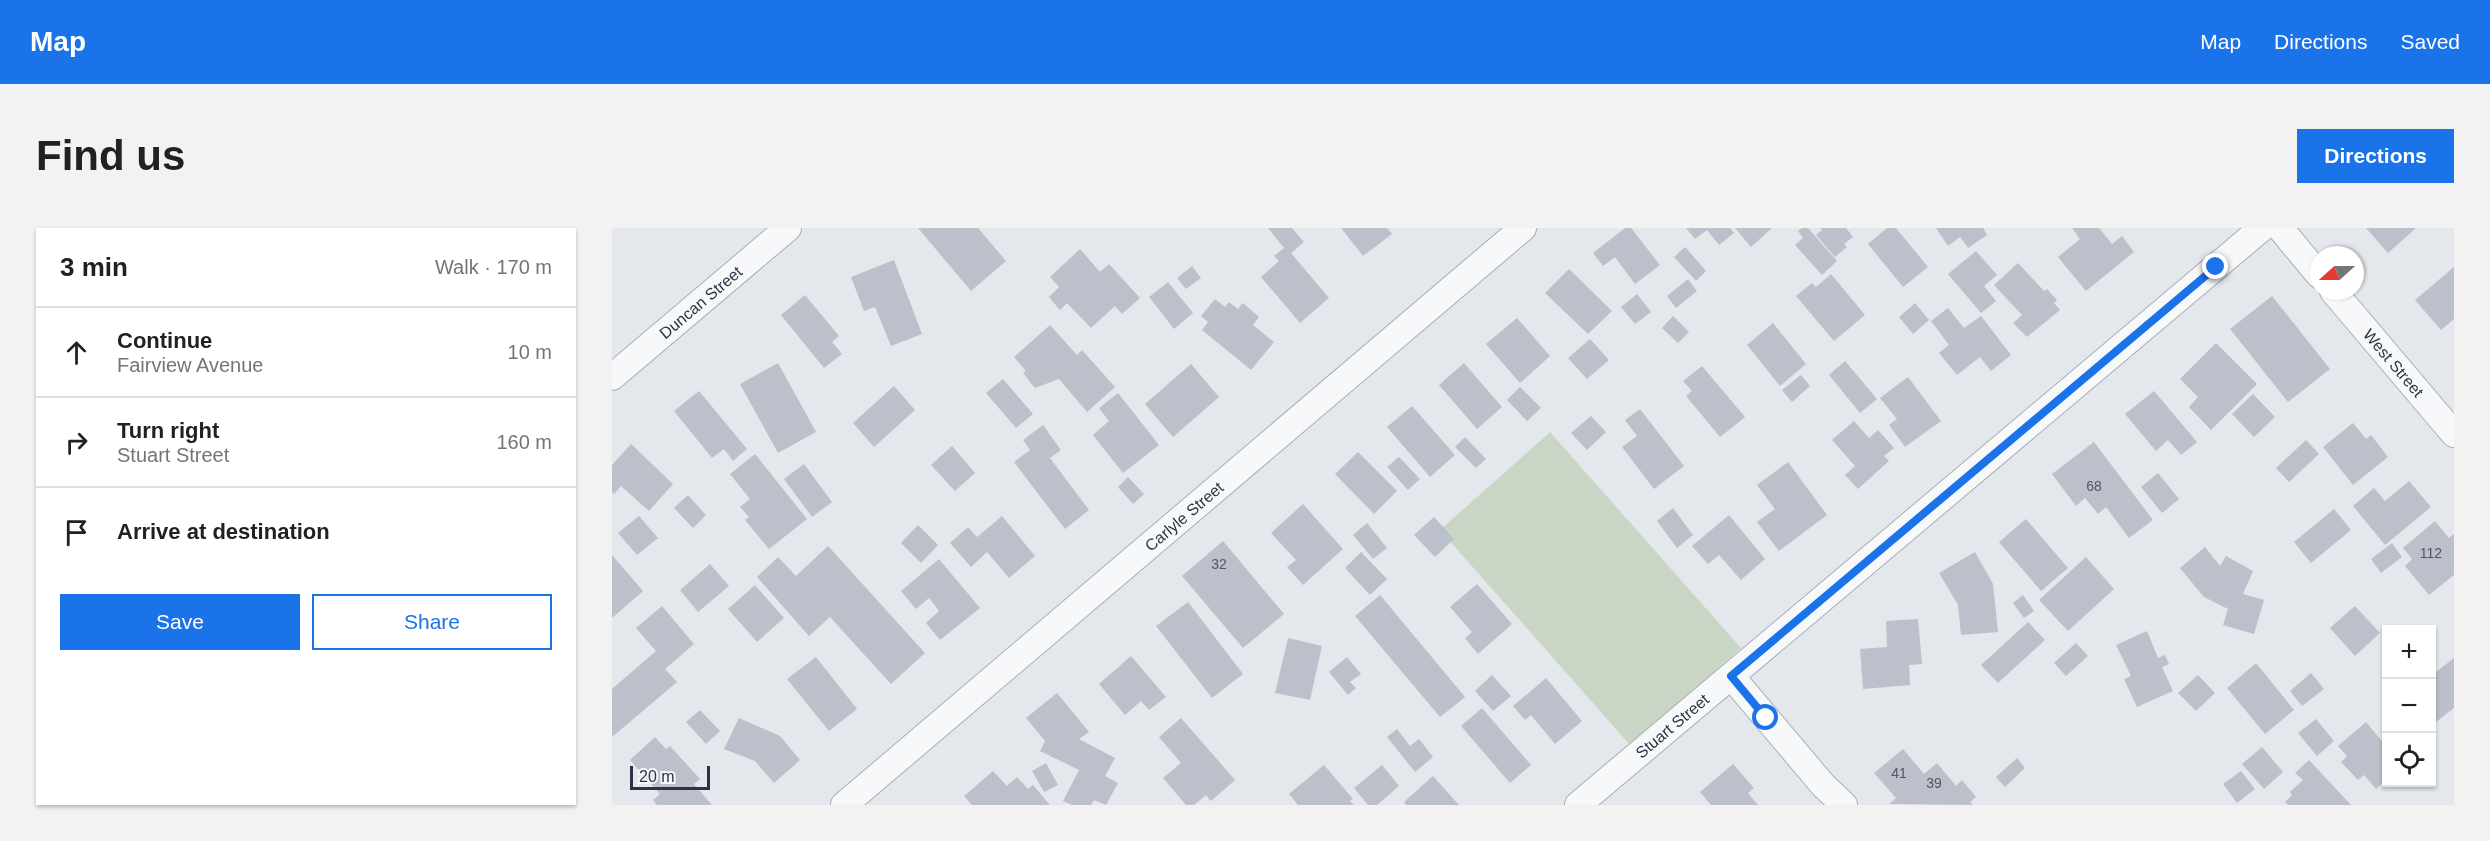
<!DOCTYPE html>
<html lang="en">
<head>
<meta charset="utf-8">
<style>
	:root { --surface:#fff; --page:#f2f2f2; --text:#202124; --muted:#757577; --line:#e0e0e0; --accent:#1a73e8 }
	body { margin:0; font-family:Arial,sans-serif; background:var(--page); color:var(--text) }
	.controls { position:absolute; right:18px; bottom:18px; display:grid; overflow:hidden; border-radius:0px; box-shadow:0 2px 4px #0004 }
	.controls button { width:54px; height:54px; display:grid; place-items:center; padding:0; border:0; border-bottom:2px solid var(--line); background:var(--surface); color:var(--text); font:30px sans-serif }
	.compass { position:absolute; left:1698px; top:18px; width:54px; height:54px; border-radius:50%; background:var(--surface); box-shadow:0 2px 4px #0004; rotate:249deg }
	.scale { position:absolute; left:18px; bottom:15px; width:80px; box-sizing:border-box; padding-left:6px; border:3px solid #2b3445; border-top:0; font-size:16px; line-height:21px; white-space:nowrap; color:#2b3445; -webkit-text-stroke:4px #f4f6f9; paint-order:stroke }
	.stop { position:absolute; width:18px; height:18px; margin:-14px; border:4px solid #1a73e8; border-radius:50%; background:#fff }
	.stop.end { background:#1a73e8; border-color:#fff; box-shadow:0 2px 6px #0008 }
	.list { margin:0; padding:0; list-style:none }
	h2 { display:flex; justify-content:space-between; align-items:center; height:78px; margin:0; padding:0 24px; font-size:26px }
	h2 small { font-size:20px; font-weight:400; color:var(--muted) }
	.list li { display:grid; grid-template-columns:39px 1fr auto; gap:18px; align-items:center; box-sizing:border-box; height:90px; padding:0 24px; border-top:2px solid var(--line) }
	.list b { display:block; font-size:22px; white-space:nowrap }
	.list p { margin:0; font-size:20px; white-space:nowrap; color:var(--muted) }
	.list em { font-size:20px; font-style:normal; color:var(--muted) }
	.actions { display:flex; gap:12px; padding:18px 24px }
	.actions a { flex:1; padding:14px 0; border:2px solid var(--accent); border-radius:0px; text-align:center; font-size:21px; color:var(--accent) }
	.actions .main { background:var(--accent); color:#fff }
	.icon { flex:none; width:33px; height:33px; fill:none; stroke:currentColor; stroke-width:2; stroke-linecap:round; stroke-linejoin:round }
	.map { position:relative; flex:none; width:1842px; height:577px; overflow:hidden; border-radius:0px }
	header { display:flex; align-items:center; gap:36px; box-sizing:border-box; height:84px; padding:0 30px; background:var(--accent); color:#fff }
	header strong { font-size:28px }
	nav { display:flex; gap:33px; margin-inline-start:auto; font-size:21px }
	.intro { display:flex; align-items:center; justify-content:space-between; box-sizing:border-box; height:144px; padding:0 36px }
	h1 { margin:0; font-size:42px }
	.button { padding:15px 27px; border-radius:0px; background:var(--accent); color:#fff; font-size:21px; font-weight:700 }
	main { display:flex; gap:36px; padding:0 36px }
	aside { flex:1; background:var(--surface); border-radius:0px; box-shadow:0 2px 4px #0004 }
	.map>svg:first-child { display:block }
	.green { fill:#c9d6c5 }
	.building { fill:#bbc0ca }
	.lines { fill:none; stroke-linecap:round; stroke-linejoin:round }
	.street-casing { stroke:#a9aeb7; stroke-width:28 }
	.street { stroke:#f7f8fa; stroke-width:26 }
	.route { stroke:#1a73e8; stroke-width:8 }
	.labels { text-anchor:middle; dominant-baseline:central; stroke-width:5; stroke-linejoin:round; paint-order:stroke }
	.number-label { font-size:14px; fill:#4f5766 }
	.street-label { font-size:16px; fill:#2b3445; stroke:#f4f6f9 }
</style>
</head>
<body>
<header>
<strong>Map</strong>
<nav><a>Map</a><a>Directions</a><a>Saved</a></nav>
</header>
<div class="intro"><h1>Find us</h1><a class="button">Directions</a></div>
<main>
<aside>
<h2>3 min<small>Walk · 170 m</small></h2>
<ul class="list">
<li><svg class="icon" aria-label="ahead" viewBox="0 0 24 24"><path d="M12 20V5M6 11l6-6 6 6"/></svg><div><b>Continue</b><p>Fairview Avenue</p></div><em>10 m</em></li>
<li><svg class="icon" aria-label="right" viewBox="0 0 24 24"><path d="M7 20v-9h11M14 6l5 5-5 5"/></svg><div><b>Turn right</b><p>Stuart Street</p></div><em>160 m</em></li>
<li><svg class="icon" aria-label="arrive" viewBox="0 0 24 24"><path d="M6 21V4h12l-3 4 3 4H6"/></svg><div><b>Arrive at destination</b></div></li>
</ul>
<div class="actions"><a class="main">Save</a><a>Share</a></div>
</aside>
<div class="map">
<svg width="1842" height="577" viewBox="0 0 1842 577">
	<rect width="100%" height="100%" fill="#e4e7ec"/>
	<path class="green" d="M 938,204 L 1129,420 L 1019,518 L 828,302 Z"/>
	<g class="building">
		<path d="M 306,0 L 366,0 L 394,33 L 359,63 Z"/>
		<path d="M 656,0 L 680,0 L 692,14 L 679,25 L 717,70 L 688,95 L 649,49 L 667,33 L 662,28 L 672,20 Z"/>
		<path d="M 729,0 L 775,0 L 780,6 L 751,28 Z"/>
		<path d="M 1013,0 L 1019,0 L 1048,37 L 1023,56 L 1003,29 L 991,38 L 981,25 Z"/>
		<path d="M 1074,0 L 1118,0 L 1122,5 L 1107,17 L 1095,2 L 1083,11 Z"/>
		<path d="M 1123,0 L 1160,0 L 1139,19 Z"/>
		<path d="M 1190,0 L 1196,0 L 1225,33 L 1210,47 L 1183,17 L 1191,10 L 1186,3 Z"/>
		<path d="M 1208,0 L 1234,0 L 1241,9 L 1232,16 L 1235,19 L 1223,29 L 1204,7 L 1210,2 Z"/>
		<path d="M 1275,0 L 1284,0 L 1316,39 L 1291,59 L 1256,16 Z"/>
		<path d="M 1324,0 L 1371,0 L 1375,7 L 1356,20 L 1348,9 L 1336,18 Z"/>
		<path d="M 1460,0 L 1487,0 L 1500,16 L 1510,8 L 1522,24 L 1474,63 L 1446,29 L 1468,11 Z"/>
		<path d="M 1754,0 L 1804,0 L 1776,25 Z"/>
		<path d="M 1073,19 L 1094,43 L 1084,53 L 1062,29 Z"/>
		<path d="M 468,21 L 488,44 L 497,36 L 528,70 L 510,86 L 503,78 L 479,100 L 455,75 L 448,82 L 437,69 L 447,59 L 438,49 Z"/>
		<path d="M 1364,23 L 1385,47 L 1372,58 L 1384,73 L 1369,85 L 1336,46 Z"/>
		<path d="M 282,32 L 310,106 L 279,118 L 263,79 L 252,83 L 239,49 Z"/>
		<path d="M 1406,35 L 1432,63 L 1435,61 L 1445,72 L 1442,75 L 1448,82 L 1415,109 L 1401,95 L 1410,87 L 1382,57 Z"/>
		<path d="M 580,38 L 589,50 L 574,61 L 565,50 Z"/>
		<path d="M 1842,39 L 1842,91 L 1829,102 L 1803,72 Z"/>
		<path d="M 957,41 L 1000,83 L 976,106 L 933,65 Z"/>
		<path d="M 1219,46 L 1253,87 L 1222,113 L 1184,68 L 1200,55 L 1204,59 Z"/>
		<path d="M 1076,51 L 1085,63 L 1064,80 L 1055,68 Z"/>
		<path d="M 556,54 L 581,85 L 562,101 L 537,69 Z"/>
		<path d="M 1025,66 L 1039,84 L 1023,96 L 1009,79 Z"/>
		<path d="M 193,67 L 227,108 L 220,114 L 230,126 L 212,140 L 169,87 Z"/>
		<path d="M 1660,68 L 1718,141 L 1676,174 L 1618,101 Z"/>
		<path d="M 603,71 L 613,79 L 617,74 L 626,81 L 631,75 L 647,89 L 641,97 L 662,114 L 639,142 L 590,102 L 596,94 L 589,88 Z"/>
		<path d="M 1303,75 L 1317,92 L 1301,106 L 1287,89 Z"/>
		<path d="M 1336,80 L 1352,100 L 1369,88 L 1399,127 L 1379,143 L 1368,129 L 1345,147 L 1327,125 L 1337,117 L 1319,93 Z"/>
		<path d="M 1061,88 L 1077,104 L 1066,115 L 1050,100 Z"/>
		<path d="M 905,90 L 938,128 L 908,155 L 874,116 Z"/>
		<path d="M 1161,95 L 1194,136 L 1168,158 L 1135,117 Z"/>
		<path d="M 438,97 L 465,127 L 470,122 L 503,159 L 475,184 L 447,151 L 423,160 L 411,145 L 414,143 L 402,129 Z"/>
		<path d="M 978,111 L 997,132 L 975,151 L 956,130 Z"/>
		<path d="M 1604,115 L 1645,156 L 1599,202 L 1577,179 L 1586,169 L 1568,151 Z"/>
		<path d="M 1233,133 L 1265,171 L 1248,185 L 1217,147 Z"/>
		<path d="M 166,135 L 204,204 L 166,225 L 128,156 Z"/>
		<path d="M 852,135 L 890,179 L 865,201 L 827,157 Z"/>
		<path d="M 579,136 L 607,169 L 561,209 L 533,176 Z"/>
		<path d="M 1090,138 L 1133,189 L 1108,209 L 1074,168 L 1080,163 L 1071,153 Z"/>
		<path d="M 1189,147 L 1198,158 L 1180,174 L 1170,162 Z"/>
		<path d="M 1296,149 L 1329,193 L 1293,219 L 1277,197 L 1285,191 L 1268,170 Z"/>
		<path d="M 391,151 L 421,186 L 404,200 L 374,165 Z"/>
		<path d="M 282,158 L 303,182 L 262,219 L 241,195 Z"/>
		<path d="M 908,159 L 929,180 L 915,193 L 895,172 Z"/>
		<path d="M 87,163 L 135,221 L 121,233 L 112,221 L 100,230 L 62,183 Z"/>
		<path d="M 1542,163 L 1585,214 L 1569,227 L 1556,212 L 1544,223 L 1513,186 Z"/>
		<path d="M 506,165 L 547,217 L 511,245 L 481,207 L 497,193 L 487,180 Z"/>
		<path d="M 1641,166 L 1663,189 L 1642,209 L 1620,186 Z"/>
		<path d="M 800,178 L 843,227 L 818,249 L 775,199 Z"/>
		<path d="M 1028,181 L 1072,238 L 1042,261 L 1010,219 L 1025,208 L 1013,192 Z"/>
		<path d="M 979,188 L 994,204 L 975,222 L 959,205 Z"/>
		<path d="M 1242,193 L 1257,210 L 1266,202 L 1282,220 L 1272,228 L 1277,233 L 1246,261 L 1233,247 L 1243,238 L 1220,212 Z"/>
		<path d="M 1741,195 L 1754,211 L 1759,207 L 1776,229 L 1741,257 L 1711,219 Z"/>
		<path d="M 431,197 L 449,222 L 438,230 L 477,282 L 453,301 L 402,234 L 418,222 L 411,212 Z"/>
		<path d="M 853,209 L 874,231 L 864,240 L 843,219 Z"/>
		<path d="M 1694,212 L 1707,226 L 1677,254 L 1664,240 Z"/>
		<path d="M 1482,214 L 1541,292 L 1517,310 L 1494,279 L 1486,286 L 1473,270 L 1464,278 L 1440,246 Z"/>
		<path d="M 19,216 L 61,256 L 37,283 L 9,258 L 2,266 L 0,264 L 0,237 Z"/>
		<path d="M 340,218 L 363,245 L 343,263 L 319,237 Z"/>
		<path d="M 746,224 L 785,263 L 762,286 L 723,246 Z"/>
		<path d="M 143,226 L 195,291 L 157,321 L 133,292 L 137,289 L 128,279 L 138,271 L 118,246 Z"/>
		<path d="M 787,229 L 808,251 L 796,262 L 775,239 Z"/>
		<path d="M 1176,234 L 1215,287 L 1167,323 L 1145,294 L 1163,281 L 1145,257 Z"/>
		<path d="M 192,236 L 220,274 L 200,289 L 172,251 Z"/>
		<path d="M 1546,245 L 1567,271 L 1550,285 L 1529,259 Z"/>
		<path d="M 516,249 L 532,266 L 521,276 L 506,259 Z"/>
		<path d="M 1797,253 L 1819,279 L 1773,317 L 1741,278 L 1762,260 L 1773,273 Z"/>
		<path d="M 76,267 L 94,287 L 81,300 L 62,280 Z"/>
		<path d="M 691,276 L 731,321 L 691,357 L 675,339 L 684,332 L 659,305 Z"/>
		<path d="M 1061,280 L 1081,307 L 1065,320 L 1045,293 Z"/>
		<path d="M 1722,281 L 1739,302 L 1699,335 L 1682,314 Z"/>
		<path d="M 1117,287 L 1153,331 L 1129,352 L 1107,327 L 1096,336 L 1080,318 Z"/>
		<path d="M 27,288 L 46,310 L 25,327 L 6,305 Z"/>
		<path d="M 390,288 L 423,328 L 397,350 L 375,324 L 359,339 L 338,315 L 356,299 L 365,309 Z"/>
		<path d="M 822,289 L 842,311 L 823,329 L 802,307 Z"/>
		<path d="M 1414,291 L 1456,340 L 1429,363 L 1387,314 Z"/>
		<path d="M 1823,293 L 1837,310 L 1842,306 L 1842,347 L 1817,367 L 1793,338 L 1800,331 L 1791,320 Z"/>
		<path d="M 755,295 L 775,320 L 761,331 L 741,307 Z"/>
		<path d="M 306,297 L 326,317 L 309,335 L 289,315 Z"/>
		<path d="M 611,313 L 672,386 L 631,420 L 570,348 Z"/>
		<path d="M 1780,315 L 1790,329 L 1769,345 L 1759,331 Z"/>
		<path d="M 216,318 L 313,425 L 279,456 L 218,389 L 197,408 L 145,349 L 166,329 L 184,348 Z"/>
		<path d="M 1593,319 L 1608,338 L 1614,328 L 1641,343 L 1631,366 L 1652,372 L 1642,406 L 1611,397 L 1616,381 L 1592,369 L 1568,340 Z"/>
		<path d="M 749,324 L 775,351 L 758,367 L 733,340 Z"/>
		<path d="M 1363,324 L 1381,356 L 1386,404 L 1349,407 L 1346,377 L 1327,345 Z"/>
		<path d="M 0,327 L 31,363 L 0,390 Z"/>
		<path d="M 1474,329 L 1502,361 L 1456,403 L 1427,372 Z"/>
		<path d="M 327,331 L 368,380 L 328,412 L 314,395 L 327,383 L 317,370 L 304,381 L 289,363 Z"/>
		<path d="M 98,336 L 117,358 L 86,384 L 68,362 Z"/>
		<path d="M 865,356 L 900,396 L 866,426 L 853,410 L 860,404 L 838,379 Z"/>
		<path d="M 143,357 L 172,390 L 145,414 L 116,381 Z"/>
		<path d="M 768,367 L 853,469 L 828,489 L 743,388 Z"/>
		<path d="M 1411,367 L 1422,383 L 1412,390 L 1401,375 Z"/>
		<path d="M 576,374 L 631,446 L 600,470 L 544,398 Z"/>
		<path d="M 50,378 L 82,416 L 53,441 L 65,454 L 0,509 L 0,461 L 44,423 L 24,400 Z"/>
		<path d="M 1743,378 L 1768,405 L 1743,428 L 1718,400 Z"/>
		<path d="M 1306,391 L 1310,436 L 1297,437 L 1298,457 L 1251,461 L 1248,421 L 1275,419 L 1274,393 Z"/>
		<path d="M 1416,394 L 1433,412 L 1386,455 L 1369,437 Z"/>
		<path d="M 1535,403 L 1546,430 L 1553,427 L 1557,436 L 1550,439 L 1561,463 L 1525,479 L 1512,451 L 1519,448 L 1504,417 Z"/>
		<path d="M 676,410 L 710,418 L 698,472 L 663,465 Z"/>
		<path d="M 1464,415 L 1476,428 L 1454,448 L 1442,435 Z"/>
		<path d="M 519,428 L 554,469 L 537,482 L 529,473 L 513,487 L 487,456 Z"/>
		<path d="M 204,429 L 245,481 L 217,503 L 175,451 Z"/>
		<path d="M 735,429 L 749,446 L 738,454 L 744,460 L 736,467 L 717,444 Z"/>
		<path d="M 1842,430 L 1842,480 L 1820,497 L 1820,447 Z"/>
		<path d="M 1644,435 L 1682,482 L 1653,506 L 1615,460 Z"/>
		<path d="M 1699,445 L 1712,461 L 1690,478 L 1678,463 Z"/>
		<path d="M 880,447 L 899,468 L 881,483 L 863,463 Z"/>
		<path d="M 1586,447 L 1603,465 L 1584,483 L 1566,465 Z"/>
		<path d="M 934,450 L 970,493 L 943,516 L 919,487 L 913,492 L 901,478 Z"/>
		<path d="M 445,465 L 477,504 L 467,511 L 503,530 L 493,548 L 506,555 L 494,577 L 482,572 L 479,577 L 460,577 L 451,573 L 467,542 L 428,523 L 433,513 L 414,490 Z"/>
		<path d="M 870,480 L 919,537 L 898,555 L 849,498 Z"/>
		<path d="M 88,482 L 108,503 L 94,516 L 74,494 Z"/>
		<path d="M 127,490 L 168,508 L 188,532 L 162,555 L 143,533 L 112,521 Z"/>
		<path d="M 569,490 L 623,552 L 599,573 L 594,567 L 582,577 L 574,577 L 551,550 L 569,535 L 547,509 Z"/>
		<path d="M 1704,491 L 1722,513 L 1705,528 L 1686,505 Z"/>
		<path d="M 1754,494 L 1774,518 L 1774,552 L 1764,561 L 1752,547 L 1746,552 L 1729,534 L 1735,528 L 1726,518 Z"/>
		<path d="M 785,501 L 798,518 L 807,511 L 821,529 L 803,544 L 775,509 Z"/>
		<path d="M 43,509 L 54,521 L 58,518 L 88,551 L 82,556 L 100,577 L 45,577 L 41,572 L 48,566 L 18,532 Z"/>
		<path d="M 1650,519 L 1671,544 L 1652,561 L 1630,536 Z"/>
		<path d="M 1291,521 L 1312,546 L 1325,535 L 1344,558 L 1350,552 L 1364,569 L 1358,574 L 1361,577 L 1277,576 L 1284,570 L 1262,545 Z"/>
		<path d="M 1405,530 L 1413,540 L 1393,559 L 1384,549 Z"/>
		<path d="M 1697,532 L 1739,577 L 1676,577 L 1673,574 L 1680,567 L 1678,564 L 1691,552 L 1683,545 Z"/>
		<path d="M 434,535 L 446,557 L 432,564 L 420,543 Z"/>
		<path d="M 1121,536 L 1142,560 L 1136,565 L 1146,577 L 1099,577 L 1088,564 Z"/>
		<path d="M 712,537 L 741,571 L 738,573 L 742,577 L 686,577 L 677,566 Z"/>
		<path d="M 770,537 L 787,558 L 765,577 L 756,577 L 742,560 Z"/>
		<path d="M 381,543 L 395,558 L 405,549 L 416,561 L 421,557 L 438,577 L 360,577 L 352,568 Z"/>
		<path d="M 1629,543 L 1643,561 L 1625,575 L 1611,556 Z"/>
		<path d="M 821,548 L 847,577 L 794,577 L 792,574 Z"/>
	</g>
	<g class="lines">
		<defs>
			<g id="street">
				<path d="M 1668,0 L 1707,47"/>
				<path id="s1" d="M 1721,63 L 1842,206"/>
				<path id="s2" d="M 0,149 L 176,0"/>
				<path d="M 1119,448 L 1211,557 L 1232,577"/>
				<path id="s3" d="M 232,577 L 911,0"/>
				<path id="s4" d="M 966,577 L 1650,0"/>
			</g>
		</defs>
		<use href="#street" class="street-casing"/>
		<use href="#street" class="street"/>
	</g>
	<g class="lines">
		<path class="route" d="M 1154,490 L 1119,448 L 1604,39"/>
	</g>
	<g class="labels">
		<g class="number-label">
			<text x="1482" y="258">68</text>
			<text x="1819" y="325">112</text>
			<text x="607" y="336">32</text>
			<text x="1287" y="545">41</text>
			<text x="1322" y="555">39</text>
		</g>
		<g class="street-label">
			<text stroke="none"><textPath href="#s2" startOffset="116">Duncan Street</textPath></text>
			<text stroke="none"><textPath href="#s1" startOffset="94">West Street</textPath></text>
			<text stroke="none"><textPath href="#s3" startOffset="446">Carlyle Street</textPath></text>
			<text stroke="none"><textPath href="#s4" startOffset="123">Stuart Street</textPath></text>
		</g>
	</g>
</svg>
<div class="controls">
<button>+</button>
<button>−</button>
<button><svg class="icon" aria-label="locate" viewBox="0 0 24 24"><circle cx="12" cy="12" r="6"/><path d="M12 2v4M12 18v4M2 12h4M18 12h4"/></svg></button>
</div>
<svg class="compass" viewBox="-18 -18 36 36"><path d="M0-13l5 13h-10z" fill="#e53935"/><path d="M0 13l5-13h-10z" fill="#757577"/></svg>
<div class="scale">20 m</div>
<div class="stop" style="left:1154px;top:490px"></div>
<div class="stop end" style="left:1604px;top:39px"></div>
</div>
</main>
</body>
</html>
